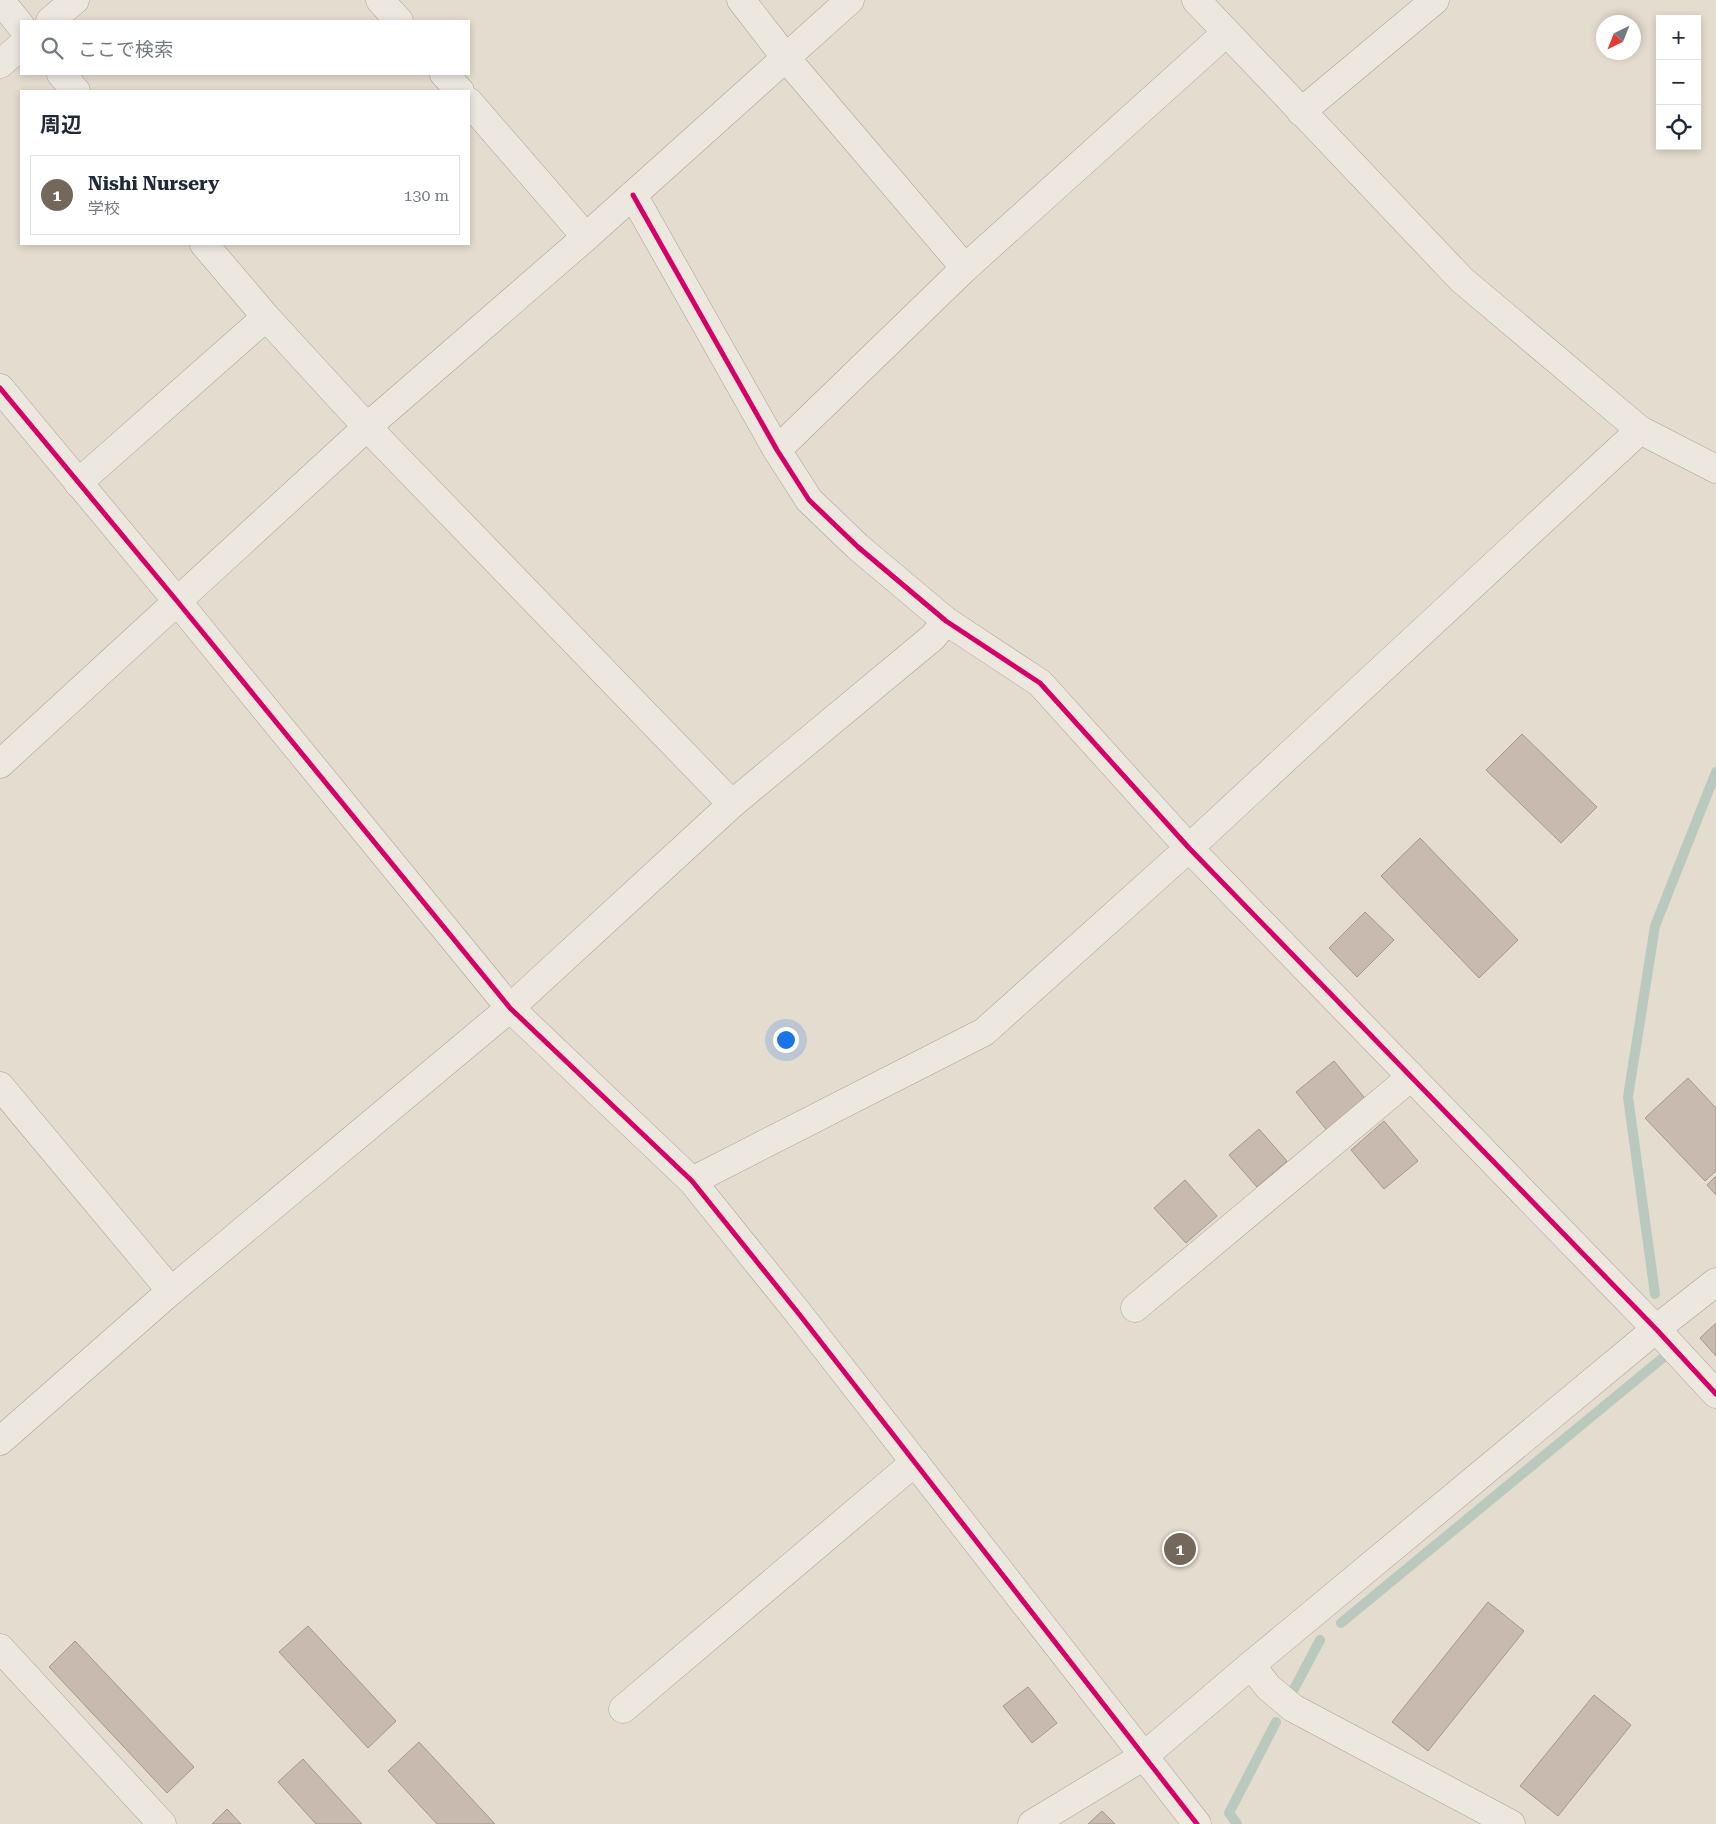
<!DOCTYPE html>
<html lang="ja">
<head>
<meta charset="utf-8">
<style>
	:root { --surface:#fff; --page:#f2f2f3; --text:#1f2937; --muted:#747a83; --line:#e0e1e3; --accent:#74685c }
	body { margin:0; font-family:"Roboto Serif","Noto Sans JP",serif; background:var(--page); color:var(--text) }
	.controls { position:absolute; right:15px; top:15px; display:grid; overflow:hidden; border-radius:0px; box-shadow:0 2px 8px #0003 }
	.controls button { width:45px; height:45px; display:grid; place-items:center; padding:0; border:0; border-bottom:1px solid var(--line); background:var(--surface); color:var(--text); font:25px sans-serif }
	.compass { position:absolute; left:1596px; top:15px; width:45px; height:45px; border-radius:50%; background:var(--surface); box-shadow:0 2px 8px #0003; rotate:223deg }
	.you { position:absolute; left:785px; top:1039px; width:18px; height:18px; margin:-12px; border:4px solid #fff; border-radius:50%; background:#1a73e8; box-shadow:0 0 0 8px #1a73e833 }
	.badge { display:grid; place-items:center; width:32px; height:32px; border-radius:50%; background:var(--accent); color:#fff; font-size:16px; font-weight:700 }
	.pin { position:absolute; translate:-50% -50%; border:2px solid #fff; box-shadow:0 1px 5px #0006 }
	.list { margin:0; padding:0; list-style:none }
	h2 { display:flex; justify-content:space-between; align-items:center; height:65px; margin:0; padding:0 20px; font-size:21px }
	h2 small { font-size:16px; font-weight:400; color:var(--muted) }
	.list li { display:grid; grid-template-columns:32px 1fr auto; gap:15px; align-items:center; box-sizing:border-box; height:80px; margin:0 10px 10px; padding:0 10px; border:1px solid var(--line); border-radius:0px }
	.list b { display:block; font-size:19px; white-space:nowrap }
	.list p { margin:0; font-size:16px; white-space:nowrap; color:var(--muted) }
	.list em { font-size:16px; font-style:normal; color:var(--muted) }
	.icon { flex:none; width:28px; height:28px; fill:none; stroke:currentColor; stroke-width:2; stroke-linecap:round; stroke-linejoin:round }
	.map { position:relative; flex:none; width:1716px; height:1824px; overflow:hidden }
	.search { position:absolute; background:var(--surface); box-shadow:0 2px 8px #0003; left:20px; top:20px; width:450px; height:55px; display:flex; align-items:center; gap:12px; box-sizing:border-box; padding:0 18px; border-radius:0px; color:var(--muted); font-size:19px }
	.panel { position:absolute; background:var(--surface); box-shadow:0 2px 8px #0003; left:20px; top:90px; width:450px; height:155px; border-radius:0px }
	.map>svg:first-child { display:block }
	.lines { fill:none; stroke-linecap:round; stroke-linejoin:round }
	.stream { stroke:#b9c9bd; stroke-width:10 }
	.building { fill:#c8baae; stroke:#a4978d }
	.minor-casing { stroke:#a9a196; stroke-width:29 }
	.minor { stroke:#ece7df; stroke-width:28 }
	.cycleway-casing { stroke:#f5e9d3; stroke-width:8 }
	.cycleway { stroke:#d6006c; stroke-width:5 }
</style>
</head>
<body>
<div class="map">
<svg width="1716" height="1824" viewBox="0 0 1716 1824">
	<rect width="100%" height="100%" fill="#e4dcce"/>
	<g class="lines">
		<g class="stream">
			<path d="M 1655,1294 L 1628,1097 L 1655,926 L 1716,772"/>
			<path d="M 1341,1623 L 1665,1356"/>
			<path d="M 1294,1689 L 1320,1640"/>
			<path d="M 1237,1824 L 1229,1813 L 1276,1722"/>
		</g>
	</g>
	<g class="building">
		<path d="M 1522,734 L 1597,807 L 1561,843 L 1486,770 Z"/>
		<path d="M 1420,838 L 1518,940 L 1479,978 L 1381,876 Z"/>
		<path d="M 1365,912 L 1394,940 L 1357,977 L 1329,948 Z"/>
		<path d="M 1334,1061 L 1368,1102 L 1329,1133 L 1296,1092 Z"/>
		<path d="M 1688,1078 L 1716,1108 L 1716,1171 L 1705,1181 L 1645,1118 Z"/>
		<path d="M 1384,1121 L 1418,1161 L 1384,1189 L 1351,1150 Z"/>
		<path d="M 1259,1129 L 1287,1161 L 1257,1187 L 1229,1155 Z"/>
		<path d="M 1716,1176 L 1716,1195 L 1707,1185 Z"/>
		<path d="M 1185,1180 L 1217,1216 L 1186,1243 L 1154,1208 Z"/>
		<path d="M 1716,1323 L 1716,1356 L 1700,1338 Z"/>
		<path d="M 1488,1602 L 1524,1631 L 1428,1751 L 1392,1722 Z"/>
		<path d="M 308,1626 L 396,1721 L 368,1748 L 279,1652 Z"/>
		<path d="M 75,1641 L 194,1767 L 167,1793 L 49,1667 Z"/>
		<path d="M 1028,1687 L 1057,1723 L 1032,1743 L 1003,1706 Z"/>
		<path d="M 1594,1695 L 1631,1725 L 1558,1816 L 1520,1786 Z"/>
		<path d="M 419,1742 L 495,1824 L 437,1824 L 388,1771 Z"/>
		<path d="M 303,1759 L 362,1824 L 316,1824 L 278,1782 Z"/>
		<path d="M 227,1809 L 241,1824 L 212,1824 Z"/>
		<path d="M 1102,1811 L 1115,1824 L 1088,1824 Z"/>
	</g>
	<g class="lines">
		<defs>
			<g id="minor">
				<path d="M 0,0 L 21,26"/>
				<path d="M 380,0 L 399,21"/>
				<path d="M 741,0 L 786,58 L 965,268"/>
				<path d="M 1196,0 L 1462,280 L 1640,430 L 1716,469"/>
				<path d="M 50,21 L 75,0"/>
				<path d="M 0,64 L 21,46"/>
				<path d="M 61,74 L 76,91"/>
				<path d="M 444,74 L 460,91"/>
				<path d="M 469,102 L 586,237"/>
				<path d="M 1301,112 L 1435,0"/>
				<path d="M 633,195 L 777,450 L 809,500 L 858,547 L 946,621 L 1040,683 L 1189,848 L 1656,1329 L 1716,1394"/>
				<path d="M 204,244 L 266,317 L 367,427 L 732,804"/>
				<path d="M 0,388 L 177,601 L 510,1008 L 692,1181 L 799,1314 L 1197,1824"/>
				<path d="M 777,450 L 965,268 L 1226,33"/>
				<path d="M 78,483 L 266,317"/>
				<path d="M 0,764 L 367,427 L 586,237 L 850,0"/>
				<path d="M 0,1086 L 171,1291"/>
				<path d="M 692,1181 L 984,1032 L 1189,848 L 1640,430"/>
				<path d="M 1135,1308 L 1411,1077"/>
				<path d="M 0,1441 L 171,1291 L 510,1008 L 732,804 L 933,637 L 946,621"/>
				<path d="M 0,1648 L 162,1824"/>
				<path d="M 1251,1665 L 1268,1687 L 1293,1708 L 1511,1824"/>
				<path d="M 623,1709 L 915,1462"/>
				<path d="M 1032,1824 L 1144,1756 L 1251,1665 L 1656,1329 L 1716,1282"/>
			</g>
		</defs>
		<use href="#minor" class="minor-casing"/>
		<use href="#minor" class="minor"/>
		<defs>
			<g id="cycleway">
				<path d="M 633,195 L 777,450 L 809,500 L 858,547 L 946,621 L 1040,683 L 1189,848 L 1656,1329 L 1716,1394"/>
				<path d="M 0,388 L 177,601 L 510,1008 L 692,1181 L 799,1314 L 1197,1824"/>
			</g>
		</defs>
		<use href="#cycleway" class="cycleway-casing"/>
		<use href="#cycleway" class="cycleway"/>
	</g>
</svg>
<div class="controls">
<button>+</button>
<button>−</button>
<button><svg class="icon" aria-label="locate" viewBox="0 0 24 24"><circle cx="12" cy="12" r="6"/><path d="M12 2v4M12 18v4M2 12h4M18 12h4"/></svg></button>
</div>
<svg class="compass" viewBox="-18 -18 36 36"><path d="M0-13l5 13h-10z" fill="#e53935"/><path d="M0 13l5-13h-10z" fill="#747a83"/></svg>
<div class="you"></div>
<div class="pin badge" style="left:1180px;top:1549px">1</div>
<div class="search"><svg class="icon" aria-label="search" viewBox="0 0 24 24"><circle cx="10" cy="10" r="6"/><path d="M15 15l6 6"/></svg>ここで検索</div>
<section class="panel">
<h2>周辺<small></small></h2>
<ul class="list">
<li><span class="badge">1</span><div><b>Nishi Nursery</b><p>学校</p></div><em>130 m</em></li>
</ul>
</section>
</div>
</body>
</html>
